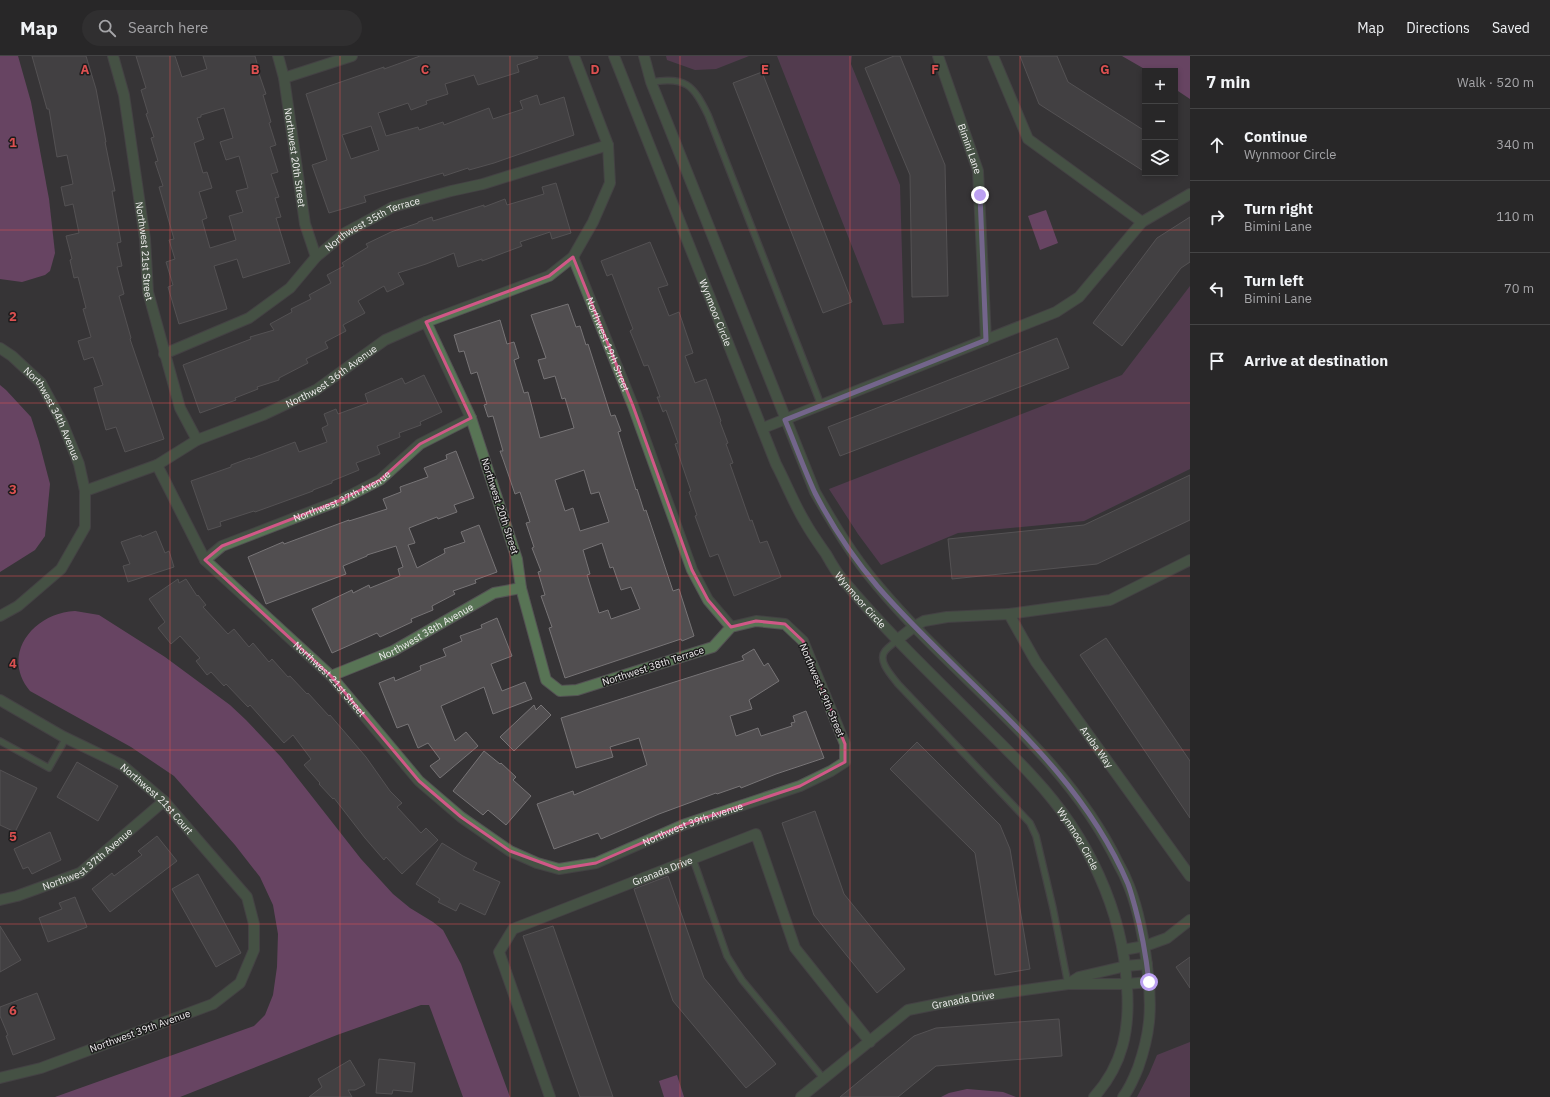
<!DOCTYPE html>
<html lang="en">
<head>
<meta charset="utf-8">
<style>
	:root { --surface:#282728; --page:#302f30; --text:#f1f3f6; --muted:#a5a5a8; --line:#444445 }
	body { margin:0; font-family:"IBM Plex Sans",sans-serif; background:var(--page); color:var(--text) }
	.controls { position:absolute; right:12px; top:12px; display:grid; overflow:hidden; border-radius:0px; box-shadow:0 2px 6px #0003 }
	.controls button { width:36px; height:36px; display:grid; place-items:center; padding:0; border:0; border-bottom:1px solid var(--line); background:var(--surface); color:var(--text); font:20px sans-serif }
	.stop { position:absolute; width:12px; height:12px; margin:-9px; border:3px solid #bca0f2; border-radius:50%; background:#fff }
	.stop.end { background:#bca0f2; border-color:#fff; box-shadow:0 1px 4px #0008 }
	.list { margin:0; padding:0; list-style:none }
	h2 { display:flex; justify-content:space-between; align-items:center; height:52px; margin:0; padding:0 16px; font-size:17px }
	h2 small { font-size:13px; font-weight:400; color:var(--muted) }
	.list li { display:grid; grid-template-columns:26px 1fr auto; gap:12px; align-items:center; box-sizing:border-box; height:72px; padding:0 16px; border-top:1px solid var(--line) }
	.list b { display:block; font-size:15px; white-space:nowrap }
	.list p { margin:0; font-size:13px; white-space:nowrap; color:var(--muted) }
	.list em { font-size:13px; font-style:normal; color:var(--muted) }
	.icon { flex:none; width:22px; height:22px; fill:none; stroke:currentColor; stroke-width:2; stroke-linecap:round; stroke-linejoin:round }
	.map { position:relative; flex:none; width:1190px; height:1041px; overflow:hidden }
	header { display:flex; align-items:center; gap:24px; box-sizing:border-box; height:56px; padding:0 20px; background:var(--surface); border-bottom:1px solid var(--line) }
	header strong { font-size:19px }
	nav { display:flex; gap:22px; margin-inline-start:auto; font-size:14px }
	.search { width:280px; height:36px; background:var(--page); display:flex; align-items:center; gap:10px; box-sizing:border-box; padding:0 14px; border-radius:22px; color:var(--muted); font-size:15px }
	main { display:flex }
	aside { flex:1; background:var(--surface) }
	.map>svg:first-child { display:block }
	.green { fill:#73446c }
	.water { fill:#a35898 }
	.building { fill:#514e50; stroke:#777476; fill-rule:evenodd }
	.lines { fill:none; stroke-linecap:round; stroke-linejoin:round }
	.lane-casing { stroke:#545254; stroke-width:8 }
	.street-casing { stroke:#545254; stroke-width:12 }
	.lane { stroke:#587455; stroke-width:5.5 }
	.street { stroke:#587455; stroke-width:10 }
	.route { stroke:#bca0f2; stroke-width:5 }
	.marked { fill:none; stroke:#d05887; stroke-width:3; stroke-linejoin:round }
	.grid { fill:none; stroke:#db5050; stroke-width:1; stroke-opacity:0.55 }
	.labels { text-anchor:middle; dominant-baseline:central; stroke-width:3; stroke-linejoin:round; paint-order:stroke }
	.street-label { font-size:10px; fill:#f0eeef; stroke:#1d1c1d }
	.grid-label { font-size:13px; text-anchor:middle; font-weight:bold; fill:#db5050; stroke:#1d1c1d; stroke-width:3; stroke-linejoin:round; paint-order:stroke }
</style>
</head>
<body>
<header>
<strong>Map</strong>
<div class="search"><svg class="icon" aria-label="search" viewBox="0 0 24 24"><circle cx="10" cy="10" r="6"/><path d="M15 15l6 6"/></svg>Search here</div>
<nav><a>Map</a><a>Directions</a><a>Saved</a></nav>
</header>
<main>
<div class="map">
<svg width="1190" height="1041" viewBox="0 0 1190 1041">
	<rect width="100%" height="100%" fill="#363436"/>
	<g class="green">
		<path d="M 666,0 L 749,0 L 716,13 L 695,14 L 667,4 Z"/>
		<path d="M 777,0 L 852,0 L 851,8 L 900,129 L 904,267 L 883,269 Z"/>
		<path d="M 1190,230 L 1190,413 L 1084,465 L 958,477 L 881,509 L 858,478 L 829,433 L 1122,319 Z"/>
		<path d="M 1190,986 L 1190,1041 L 1137,1041 L 1149,1018 L 1157,999 Z"/>
	</g>
	<g class="water">
		<path d="M 0,0 L 18,0 L 31,46 L 49,143 L 55,197 L 50,215 L 45,219 L 22,226 L 0,223 Z"/>
		<path d="M 1122,0 L 1190,0 L 1190,43 L 1175,33 L 1175,15 L 1148,15 Z"/>
		<path d="M 1046,154 L 1058,187 L 1040,194 L 1028,160 Z"/>
		<path d="M 0,329 L 6,334 L 31,361 L 39,386 L 50,428 L 45,480 L 35,494 L 0,516 Z"/>
		<path d="M 75,555 L 99,559 L 165,601 L 230,649 L 246,664 L 281,701 L 361,803 L 393,838 L 410,852 L 433,866 L 443,874 L 461,908 L 510,1041 L 463,1041 L 431,954 L 429,949 L 421,949 L 337,979 L 180,1041 L 55,1041 L 254,970 L 265,959 L 273,939 L 277,911 L 278,878 L 273,849 L 260,821 L 235,789 L 174,720 L 131,691 L 30,635 C 0,599 33,557 75,555 Z"/>
		<path d="M 677,1019 L 684,1041 L 664,1041 L 659,1025 Z"/>
		<path d="M 967,1033 L 1003,1036 L 1016,1041 L 941,1041 L 949,1037 Z"/>
	</g>
	<g class="building">
		<path d="M 32,0 L 86,0 L 96,33 L 106,86 L 105,86 L 115,135 L 112,135 L 121,186 L 117,187 L 122,210 L 117,211 L 124,238 L 119,240 L 131,282 L 130,283 L 164,383 L 125,396 L 116,371 L 106,374 L 94,332 L 103,329 L 93,301 L 84,304 L 78,285 L 91,281 L 83,253 L 86,252 L 78,221 L 74,222 L 70,204 L 72,203 L 66,180 L 79,177 L 73,148 L 65,150 L 61,131 L 73,128 L 67,99 L 57,101 L 49,53 L 47,53 Z"/>
		<path d="M 136,0 L 175,0 L 182,21 L 207,13 L 203,0 L 255,0 L 258,11 L 257,12 L 266,38 L 263,39 L 271,66 L 269,67 L 276,89 L 270,91 L 278,116 L 271,118 L 279,141 L 275,142 L 281,161 L 276,162 L 290,207 L 243,222 L 237,203 L 214,210 L 227,253 L 179,268 L 168,231 L 173,229 L 166,206 L 175,203 L 169,184 L 174,183 L 159,131 L 163,130 L 155,106 L 158,105 L 151,82 L 154,81 L 146,58 L 148,57 L 141,34 L 146,32 ZM 224,52 L 233,82 L 220,86 L 226,104 L 239,100 L 248,132 L 236,135 L 243,156 L 229,160 L 236,184 L 210,192 L 202,164 L 207,162 L 199,136 L 212,132 L 207,116 L 203,117 L 194,87 L 204,83 L 197,62 L 201,61 L 201,59 Z"/>
		<path d="M 420,0 L 537,0 L 538,2 L 517,9 L 519,16 L 478,29 L 474,19 L 445,28 L 448,38 L 426,45 L 427,48 L 411,54 L 408,47 L 378,57 L 386,80 L 418,71 L 419,74 L 443,66 L 444,69 L 489,52 L 493,63 L 523,53 L 520,45 L 537,39 L 540,49 L 564,41 L 574,79 L 494,107 L 469,114 L 468,112 L 444,120 L 443,117 L 364,140 L 366,146 L 329,157 L 312,109 L 327,104 L 306,38 L 384,11 L 384,13 ZM 371,70 L 379,94 L 351,103 L 342,79 Z"/>
		<path d="M 894,0 L 900,0 L 945,109 L 948,240 L 912,241 L 910,119 L 865,12 Z"/>
		<path d="M 1020,0 L 1057,0 L 1068,26 L 1145,75 L 1145,116 L 1039,48 Z"/>
		<path d="M 762,16 L 852,246 L 823,257 L 733,27 Z"/>
		<path d="M 556,127 L 571,177 L 552,183 L 550,176 L 520,186 L 522,190 L 482,205 L 482,203 L 458,211 L 454,197 L 426,208 L 398,217 L 404,228 L 387,236 L 384,230 L 358,245 L 365,257 L 343,269 L 346,275 L 325,286 L 328,292 L 306,303 L 308,307 L 279,322 L 279,324 L 257,331 L 258,333 L 235,342 L 236,344 L 200,357 L 183,309 L 251,283 L 250,281 L 274,274 L 270,268 L 292,256 L 291,253 L 311,243 L 309,239 L 331,227 L 327,219 L 344,210 L 342,207 L 368,191 L 366,188 L 391,176 L 418,167 L 418,166 L 432,161 L 433,165 L 484,149 L 484,151 L 505,143 L 507,149 L 544,138 L 542,131 Z"/>
		<path d="M 1190,161 L 1190,206 L 1181,212 L 1122,290 L 1093,267 L 1157,182 Z"/>
		<path d="M 650,186 L 668,229 L 658,232 L 669,260 L 679,256 L 693,297 L 685,300 L 695,327 L 706,323 L 721,365 L 720,366 L 728,387 L 726,388 L 733,407 L 730,408 L 750,465 L 752,464 L 760,487 L 767,485 L 781,521 L 734,540 L 718,498 L 710,501 L 695,460 L 697,459 L 689,436 L 691,435 L 675,388 L 678,387 L 666,354 L 663,356 L 657,341 L 660,341 L 648,309 L 644,310 L 635,287 L 630,275 L 633,273 L 612,218 L 607,220 L 601,205 Z"/>
		<path d="M 568,248 L 576,271 L 580,270 L 586,289 L 588,288 L 611,360 L 615,359 L 621,375 L 618,376 L 636,434 L 637,433 L 644,455 L 646,454 L 673,535 L 679,533 L 694,580 L 682,585 L 681,583 L 565,622 L 549,572 L 552,571 L 541,540 L 545,539 L 538,516 L 541,515 L 532,492 L 534,491 L 526,467 L 530,466 L 520,436 L 515,438 L 504,406 L 500,395 L 503,395 L 493,360 L 488,361 L 484,349 L 487,348 L 477,316 L 471,318 L 464,295 L 459,296 L 454,279 L 500,264 L 507,288 L 514,286 L 519,302 L 514,304 L 524,337 L 528,336 L 540,382 L 574,372 L 565,342 L 562,343 L 555,320 L 544,323 L 538,304 L 546,302 L 531,259 ZM 584,414 L 591,438 L 599,436 L 609,466 L 580,475 L 573,452 L 565,455 L 555,424 ZM 602,487 L 610,512 L 613,511 L 621,534 L 631,531 L 640,553 L 611,563 L 608,554 L 599,557 L 587,519 L 590,518 L 583,494 Z"/>
		<path d="M 1057,282 L 1069,312 L 840,400 L 828,371 Z"/>
		<path d="M 424,319 L 442,356 L 420,366 L 421,369 L 399,377 L 400,381 L 377,390 L 380,398 L 356,407 L 359,414 L 332,425 L 332,427 L 313,434 L 313,435 L 255,456 L 254,455 L 220,466 L 221,470 L 208,474 L 191,425 L 231,411 L 231,409 L 250,402 L 250,403 L 295,386 L 299,396 L 327,386 L 322,372 L 328,369 L 324,358 L 336,353 L 338,358 L 368,347 L 365,338 L 402,322 L 405,328 Z"/>
		<path d="M 456,395 L 474,442 L 454,449 L 457,456 L 438,463 L 437,461 L 409,472 L 415,487 L 408,489 L 417,512 L 445,497 L 444,493 L 465,486 L 461,476 L 479,469 L 497,516 L 475,524 L 476,527 L 453,535 L 455,538 L 432,550 L 433,554 L 411,563 L 412,566 L 380,581 L 377,577 L 332,597 L 312,553 L 352,534 L 353,537 L 369,529 L 370,532 L 400,520 L 398,513 L 403,511 L 396,490 L 367,499 L 367,500 L 343,510 L 346,518 L 266,548 L 248,501 L 283,486 L 284,488 L 349,464 L 349,465 L 387,453 L 383,443 L 401,436 L 400,431 L 428,421 L 424,412 L 447,403 L 446,399 Z"/>
		<path d="M 1190,419 L 1190,464 L 1097,508 L 952,523 L 948,483 L 1084,469 Z"/>
		<path d="M 156,475 L 165,497 L 169,495 L 174,511 L 128,526 L 123,510 L 130,508 L 121,486 L 141,479 L 142,481 Z"/>
		<path d="M 178,523 L 179,527 L 186,523 L 197,540 L 198,539 L 206,549 L 203,551 L 228,578 L 234,573 L 249,591 L 253,587 L 269,606 L 272,603 L 288,621 L 290,620 L 307,638 L 308,637 L 329,660 L 330,659 L 366,701 L 390,735 L 402,747 L 397,751 L 421,777 L 426,772 L 438,784 L 402,818 L 386,801 L 384,804 L 365,782 L 334,742 L 333,743 L 319,728 L 320,727 L 304,709 L 311,703 L 293,679 L 284,687 L 250,649 L 248,651 L 226,628 L 224,630 L 211,616 L 207,619 L 196,605 L 200,602 L 180,580 L 171,588 L 158,572 L 165,566 L 149,543 Z"/>
		<path d="M 497,562 L 512,600 L 491,608 L 502,635 L 525,626 L 532,643 L 493,658 L 484,631 L 441,650 L 455,685 L 466,676 L 478,690 L 440,722 L 430,710 L 440,703 L 428,687 L 418,692 L 408,668 L 397,672 L 379,627 L 394,621 L 395,625 L 421,614 L 420,610 L 446,600 L 443,593 L 462,585 L 460,580 L 482,572 L 481,569 Z"/>
		<path d="M 1106,582 L 1190,705 L 1190,762 L 1080,599 Z"/>
		<path d="M 754,593 L 764,610 L 768,607 L 779,625 L 749,644 L 752,653 L 730,660 L 736,680 L 758,672 L 761,680 L 792,670 L 791,667 L 795,666 L 793,660 L 806,655 L 824,702 L 776,718 L 741,732 L 740,730 L 717,738 L 716,737 L 659,758 L 601,783 L 598,777 L 554,793 L 537,748 L 573,735 L 574,739 L 647,709 L 639,682 L 610,691 L 613,701 L 576,712 L 561,662 L 744,604 L 742,600 Z"/>
		<path d="M 534,649 L 536,654 L 541,649 L 551,659 L 514,695 L 500,681 Z"/>
		<path d="M 917,686 L 1000,769 L 1010,793 L 1030,913 L 995,919 L 975,797 L 890,713 Z"/>
		<path d="M 484,695 L 500,708 L 501,707 L 516,721 L 513,724 L 531,740 L 506,769 L 488,754 L 483,759 L 453,735 Z"/>
		<path d="M 77,706 L 118,730 L 98,765 L 57,741 Z"/>
		<path d="M 0,714 L 37,732 L 15,776 L 0,769 Z"/>
		<path d="M 815,755 L 844,838 L 905,913 L 877,937 L 814,859 L 782,767 Z"/>
		<path d="M 50,776 L 61,804 L 32,818 L 28,811 L 23,813 L 14,793 Z"/>
		<path d="M 157,780 L 177,805 L 110,856 L 92,833 L 112,817 L 114,820 L 142,799 L 138,795 Z"/>
		<path d="M 442,787 L 463,800 L 477,807 L 473,814 L 500,826 L 485,859 L 460,847 L 456,855 L 438,846 L 440,843 L 416,828 Z"/>
		<path d="M 198,818 L 241,897 L 216,911 L 172,833 Z"/>
		<path d="M 668,820 L 704,922 L 776,1008 L 746,1032 L 673,945 L 634,833 Z"/>
		<path d="M 75,841 L 87,871 L 48,886 L 39,862 L 62,853 L 59,847 Z"/>
		<path d="M 0,870 L 21,904 L 0,916 Z"/>
		<path d="M 553,870 L 613,1041 L 580,1041 L 523,880 Z"/>
		<path d="M 1190,901 L 1190,932 L 1176,911 Z"/>
		<path d="M 37,937 L 55,983 L 13,999 L 6,980 L 8,979 L 0,960 L 0,951 Z"/>
		<path d="M 1059,963 L 1062,1000 L 936,1010 L 898,1041 L 840,1041 L 914,980 L 936,972 Z"/>
		<path d="M 379,1003 L 415,1007 L 412,1036 L 393,1034 L 392,1038 L 376,1037 Z"/>
		<path d="M 350,1004 L 365,1029 L 355,1034 L 348,1034 L 352,1041 L 309,1041 L 322,1031 L 318,1023 Z"/>
	</g>
	<g class="lines">
		<defs>
			<g id="lane">
				<path d="M 651,26 C 686,20 693,29 708,59 L 821,349"/>
				<path d="M 897,584 C 893,588 888,591 885,595 C 877,605 892,620 898,628 L 1030,767 L 1036,780 L 1053,852 L 1068,928"/>
				<path d="M 0,685 L 49,712 L 66,682"/>
				<path d="M 693,803 L 727,900 L 742,924 L 824,1023"/>
			</g>
			<g id="street">
				<path id="s1" d="M 113,0 L 124,39 L 145,183 L 148,236 L 180,352 L 197,384"/>
				<path id="s2" d="M 278,0 L 284,22 L 305,168 L 316,201"/>
				<path id="s3" d="M 614,0 L 776,408 C 786,427 794,448 805,466 C 811,477 819,488 826,498 C 831,507 836,516 843,524 C 884,573 930,617 975,662 C 995,682 1015,701 1034,722 C 1087,779 1123,854 1127,931 C 1130,973 1123,1009 1094,1041"/>
				<path d="M 644,0 L 651,26 L 815,436 C 834,469 853,501 878,530 C 956,624 1064,695 1118,807 C 1122,814 1126,822 1129,830 C 1140,858 1145,889 1148,919 C 1152,954 1150,978 1138,1012 C 1134,1022 1130,1032 1123,1041"/>
				<path id="s4" d="M 938,0 L 978,115 L 986,284"/>
				<path d="M 993,0 L 1028,83 L 1142,166"/>
				<path d="M 284,22 L 352,0"/>
				<path id="s5" d="M 573,201 L 633,350 L 692,514 L 708,544 L 731,571"/>
				<path id="s6" d="M 0,292 L 12,300 L 41,327 L 62,366 L 79,408 L 85,435 L 85,471 L 61,513 L 18,550 L 0,560"/>
				<path id="s7" d="M 164,298 L 249,262 L 290,232 L 316,201 L 345,177 L 393,151 L 451,135 L 483,128 L 608,89"/>
				<path d="M 763,372 L 1056,256 L 1079,241 L 1142,166 L 1190,138"/>
				<path id="s8" d="M 157,409 L 205,504 L 331,620 L 419,725 L 461,761 L 510,795 L 537,807 L 559,813 L 596,807 L 683,769 L 800,730 L 831,715 L 845,706 L 845,688 L 803,585 L 785,568 L 756,565 L 731,571 L 713,591 L 577,634 L 560,635 L 546,624 L 521,532 L 517,503 L 471,362 L 426,266"/>
				<path id="s9" d="M 85,435 L 157,409 L 197,384 L 263,359 L 316,334 L 385,284 L 426,266 L 549,220 L 573,201 L 593,166 L 610,127 L 608,89 L 574,0"/>
				<path id="s10" d="M 205,504 L 222,490 L 341,444 L 380,424 L 420,388 L 471,362"/>
				<path d="M 1009,558 L 1110,544 L 1190,504"/>
				<path id="s11" d="M 897,584 L 915,570 L 924,565 L 947,561 L 1009,558 L 1036,606 L 1190,820"/>
				<path id="s12" d="M 331,620 L 393,595 L 494,537 L 521,532"/>
				<path id="s13" d="M 0,644 L 62,680 L 122,709 L 164,745 L 247,841 L 254,868 L 254,894 L 240,927 L 213,948 L 41,1012 L 0,1022"/>
				<path id="s14" d="M 0,844 L 17,840 L 80,817 L 164,745"/>
				<path d="M 1123,894 L 1145,890 L 1167,882 L 1190,864"/>
				<path d="M 1068,928 L 1079,921 L 1126,910 L 1147,908"/>
				<path id="s15" d="M 550,1041 L 499,896 L 513,873 L 756,778 L 795,892 L 870,986"/>
				<path id="s16" d="M 801,1041 L 908,954 L 968,942 L 1068,928 L 1127,928 L 1149,926"/>
			</g>
		</defs>
		<use href="#lane" class="lane-casing"/>
		<use href="#street" class="street-casing"/>
		<use href="#lane" class="lane"/>
		<use href="#street" class="street"/>
	</g>
	<g class="lines">
		<path class="route" d="M 980,139 L 986,284 L 785,364 C 795,388 804,413 815,437 C 832,470 854,503 878,531 C 964,630 1075,704 1128,828 C 1131,836 1133,844 1135,851 C 1142,876 1146,900 1149,926"/>
	</g>
	<path d="M0 0H1190V1041H0ZM 573,201 L 633,350 L 692,514 L 708,544 L 731,571 L 756,565 L 785,568 L 803,585 L 845,688 L 845,706 L 800,730 L 683,769 L 596,807 L 559,813 L 510,795 L 461,761 L 419,725 L 331,620 L 205,504 L 222,490 L 341,444 L 380,424 L 420,388 L 471,362 L 426,266 L 549,220 Z" fill="#363436" fill-opacity=".55" fill-rule="evenodd"/>
	<path class="marked" d="M 573,201 L 633,350 L 692,514 L 708,544 L 731,571 L 756,565 L 785,568 L 803,585 L 845,688 L 845,706 L 800,730 L 683,769 L 596,807 L 559,813 L 510,795 L 461,761 L 419,725 L 331,620 L 205,504 L 222,490 L 341,444 L 380,424 L 420,388 L 471,362 L 426,266 L 549,220 Z"/>
	<path class="grid" d="M 170,0 L 170,1041M 340,0 L 340,1041M 510,0 L 510,1041M 680,0 L 680,1041M 850,0 L 850,1041M 1020,0 L 1020,1041M 0,174 L 1190,174M 0,347 L 1190,347M 0,520 L 1190,520M 0,694 L 1190,694M 0,868 L 1190,868"/>
	<g class="labels">
		<g class="street-label">
			<text stroke="none"><textPath href="#s4" startOffset="98">Bimini Lane</textPath></text>
			<text stroke="none"><textPath href="#s2" startOffset="103">Northwest 20th Street</textPath></text>
			<text stroke="none"><textPath href="#s7" startOffset="250">Northwest 35th Terrace</textPath></text>
			<text stroke="none"><textPath href="#s1" startOffset="198">Northwest 21st Street</textPath></text>
			<text stroke="none"><textPath href="#s3" startOffset="276">Wynmoor Circle</textPath></text>
			<text stroke="none"><textPath href="#s5" startOffset="94">Northwest 19th Street</textPath></text>
			<text stroke="none"><textPath href="#s9" startOffset="273">Northwest 36th Avenue</textPath></text>
			<text stroke="none"><textPath href="#s6" startOffset="86">Northwest 34th Avenue</textPath></text>
			<text stroke="none"><textPath href="#s10" startOffset="152">Northwest 37th Avenue</textPath></text>
			<text transform="translate(500 450) rotate(72)">Northwest 20th Street</text>
			<text stroke="none"><textPath href="#s3" startOffset="600">Wynmoor Circle</textPath></text>
			<text stroke="none"><textPath href="#s12" startOffset="105">Northwest 38th Avenue</textPath></text>
			<text transform="translate(653 610) rotate(-18)">Northwest 38th Terrace</text>
			<text stroke="none"><textPath href="#s8" startOffset="279">Northwest 21st Street</textPath></text>
			<text transform="translate(822 634) rotate(67)">Northwest 19th Street</text>
			<text stroke="none"><textPath href="#s11" startOffset="278">Aruba Way</textPath></text>
			<text stroke="none"><textPath href="#s13" startOffset="187">Northwest 21st Court</textPath></text>
			<text stroke="none"><textPath href="#s8" startOffset="724">Northwest 39th Avenue</textPath></text>
			<text stroke="none"><textPath href="#s3" startOffset="924">Wynmoor Circle</textPath></text>
			<text stroke="none"><textPath href="#s14" startOffset="98">Northwest 37th Avenue</textPath></text>
			<text stroke="none"><textPath href="#s15" startOffset="341">Granada Drive</textPath></text>
			<text stroke="none"><textPath href="#s16" startOffset="194">Granada Drive</textPath></text>
			<text transform="translate(140 975) rotate(-20)">Northwest 39th Avenue</text>
		</g>
	</g>
	<g class="grid-label">
		<text x="85" y="18">A</text>
		<text x="255" y="18">B</text>
		<text x="425" y="18">C</text>
		<text x="595" y="18">D</text>
		<text x="765" y="18">E</text>
		<text x="935" y="18">F</text>
		<text x="1105" y="18">G</text>
		<text x="13" y="91">1</text>
		<text x="13" y="265">2</text>
		<text x="13" y="438">3</text>
		<text x="13" y="612">4</text>
		<text x="13" y="785">5</text>
		<text x="13" y="959">6</text>
	</g>
</svg>
<div class="controls">
<button>+</button>
<button>−</button>
<button><svg class="icon" aria-label="layers" viewBox="0 0 24 24"><path d="M12 4l9 5-9 5-9-5zM3 14l9 5 9-5"/></svg></button>
</div>
<div class="stop" style="left:1149px;top:926px"></div>
<div class="stop end" style="left:980px;top:139px"></div>
</div>
<aside>
<h2>7 min<small>Walk · 520 m</small></h2>
<ul class="list">
<li><svg class="icon" aria-label="ahead" viewBox="0 0 24 24"><path d="M12 20V5M6 11l6-6 6 6"/></svg><div><b>Continue</b><p>Wynmoor Circle</p></div><em>340 m</em></li>
<li><svg class="icon" aria-label="right" viewBox="0 0 24 24"><path d="M7 20v-9h11M14 6l5 5-5 5"/></svg><div><b>Turn right</b><p>Bimini Lane</p></div><em>110 m</em></li>
<li><svg class="icon" aria-label="left" viewBox="0 0 24 24"><path d="M17 20v-9H6M10 6l-5 5 5 5"/></svg><div><b>Turn left</b><p>Bimini Lane</p></div><em>70 m</em></li>
<li><svg class="icon" aria-label="arrive" viewBox="0 0 24 24"><path d="M6 21V4h12l-3 4 3 4H6"/></svg><div><b>Arrive at destination</b></div></li>
</ul>
</aside>
</main>
</body>
</html>
